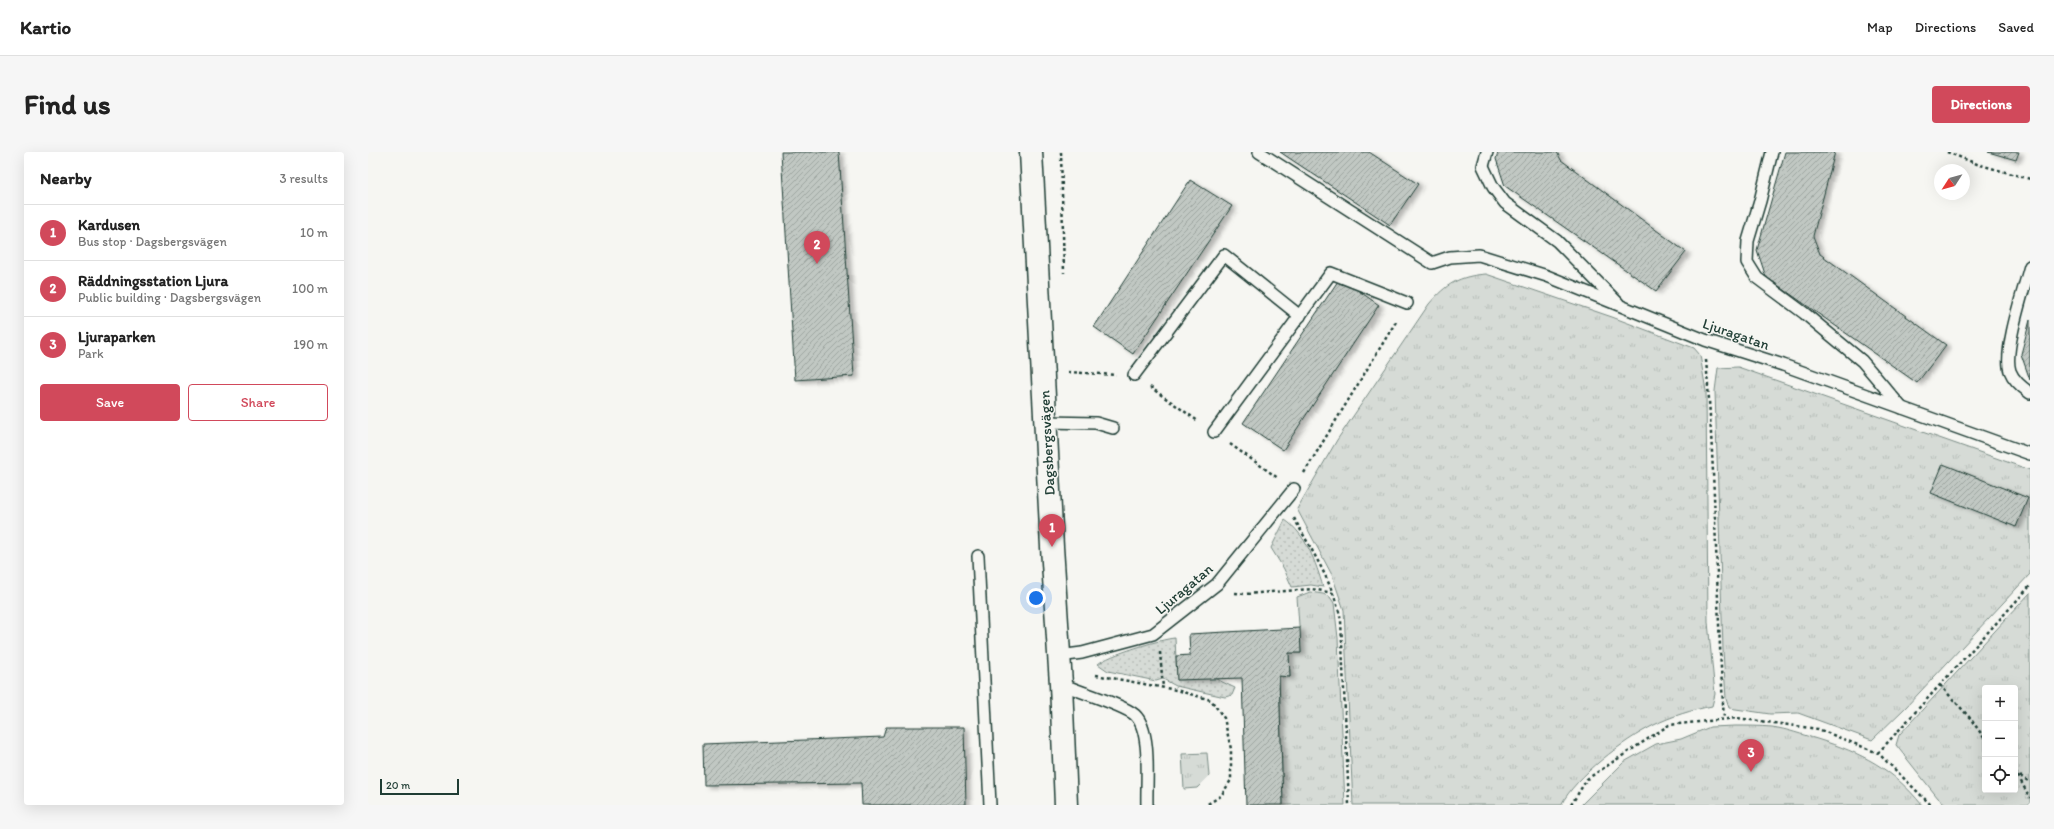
<!DOCTYPE html>
<html lang="en">
<head>
<meta charset="utf-8">
<style>
	:root { --surface:#fff; --page:#f6f6f6; --text:#222; --muted:#767676; --line:#e0e0e0; --accent:#d1495b }
	body { margin:0; font-family:Itim,sans-serif; background:var(--page); color:var(--text) }
	.controls { position:absolute; right:12px; bottom:12px; display:grid; overflow:hidden; border-radius:4px; box-shadow:0 4px 16px #0002 }
	.controls button { width:36px; height:36px; display:grid; place-items:center; padding:0; border:0; border-bottom:1px solid var(--line); background:var(--surface); color:var(--text); font:20px sans-serif }
	.compass { position:absolute; left:1566px; top:12px; width:36px; height:36px; border-radius:50%; background:var(--surface); box-shadow:0 4px 16px #0002; rotate:234deg }
	.scale { position:absolute; left:12px; bottom:10px; width:79px; box-sizing:border-box; padding-left:4px; border:2px solid #1f3d34; border-top:0; font-size:11px; line-height:14px; white-space:nowrap; color:#1f3d34; -webkit-text-stroke:3px #f6f6f2; paint-order:stroke }
	.you { position:absolute; left:668px; top:446px; width:14px; height:14px; margin:-10px; border:3px solid #fff; border-radius:50%; background:#1a73e8; box-shadow:0 0 0 6px #1a73e833 }
	.badge { display:grid; place-items:center; width:26px; height:26px; border-radius:50%; background:var(--accent); color:#fff; font-size:13px; font-weight:700 }
	.pin { position:absolute; translate:-50% -33px; filter:drop-shadow(0 1px 2px #0008) }
	.pin::after { content:''; position:absolute; top:21px; width:14px; height:12px; background:inherit; clip-path:polygon(0 0,100% 0,50% 100%) }
	.list { margin:0; padding:0; list-style:none }
	h2 { display:flex; justify-content:space-between; align-items:center; height:52px; margin:0; padding:0 16px; font-size:17px }
	h2 small { font-size:13px; font-weight:400; color:var(--muted) }
	.list li { display:grid; grid-template-columns:26px 1fr auto; gap:12px; align-items:center; box-sizing:border-box; height:56px; padding:0 16px; border-top:1px solid var(--line) }
	.list b { display:block; font-size:15px; white-space:nowrap }
	.list p { margin:0; font-size:13px; white-space:nowrap; color:var(--muted) }
	.list em { font-size:13px; font-style:normal; color:var(--muted) }
	.actions { display:flex; gap:8px; padding:12px 16px }
	.actions a { flex:1; padding:9px 0; border:1px solid var(--accent); border-radius:4px; text-align:center; font-size:14px; color:var(--accent) }
	.actions .main { background:var(--accent); color:#fff }
	.icon { flex:none; width:22px; height:22px; fill:none; stroke:currentColor; stroke-width:2; stroke-linecap:round; stroke-linejoin:round }
	.map { position:relative; flex:none; width:1662px; height:653px; overflow:hidden; border-radius:4px }
	header { display:flex; align-items:center; gap:24px; box-sizing:border-box; height:56px; padding:0 20px; background:var(--surface); border-bottom:1px solid var(--line) }
	header strong { font-size:19px }
	nav { display:flex; gap:22px; margin-inline-start:auto; font-size:14px }
	.intro { display:flex; align-items:center; justify-content:space-between; box-sizing:border-box; height:96px; padding:0 24px }
	h1 { margin:0; font-size:28px }
	.button { padding:10px 18px; border-radius:4px; background:var(--accent); color:#fff; font-size:14px; font-weight:700 }
	main { display:flex; gap:24px; padding:0 24px }
	aside { flex:1; background:var(--surface); border-radius:4px; box-shadow:0 4px 16px #0002 }
	.map>svg:first-child { display:block }
	.grass { fill:url(#grass-dots); stroke:#7a8c85 }
	.park { fill:url(#park-tufts); stroke:#7a8c85; fill-rule:evenodd }
	.building { fill:url(#building-hatch); stroke:#1f3d34; filter:url(#shadow) }
	.lines { fill:none; stroke-linecap:round; stroke-linejoin:round }
	.service-casing { stroke:#1f3d34; stroke-width:14 }
	.tertiary-casing { stroke:#1f3d34; stroke-width:25 }
	.path { stroke:#1f3d34; stroke-width:2.5; stroke-dasharray:3 3; stroke-linecap:butt }
	.service { stroke:#f6f6f2; stroke-width:11 }
	.tertiary { stroke:#f6f6f2; stroke-width:22 }
	.labels { text-anchor:middle; dominant-baseline:central; stroke-width:3; stroke-linejoin:round; paint-order:stroke }
	.street-label { font-size:15px; fill:#1f3d34; stroke:#f6f6f2 }
</style>
</head>
<body>
<header>
<strong>Kartio</strong>
<nav><a>Map</a><a>Directions</a><a>Saved</a></nav>
</header>
<div class="intro"><h1>Find us</h1><a class="button">Directions</a></div>
<main>
<aside>
<h2>Nearby<small>3 results</small></h2>
<ul class="list">
<li><span class="badge">1</span><div><b>Kardusen</b><p>Bus stop · Dagsbergsvägen</p></div><em>10 m</em></li>
<li><span class="badge">2</span><div><b>Räddningsstation Ljura</b><p>Public building · Dagsbergsvägen</p></div><em>100 m</em></li>
<li><span class="badge">3</span><div><b>Ljuraparken</b><p>Park</p></div><em>190 m</em></li>
</ul>
<div class="actions"><a class="main">Save</a><a>Share</a></div>
</aside>
<div class="map">
<svg width="1662" height="653" viewBox="0 0 1662 653">
	<defs>
		<pattern id="grass-dots" width="8" height="8" patternUnits="userSpaceOnUse"><rect width="8" height="8" fill="#d6dbd6"/><path d="M2 2h.1M6 6h.1" fill="none" stroke="#b7bdb8" stroke-width="1.8" stroke-linecap="round"/></pattern>
		<pattern id="park-tufts" width="24" height="20" patternUnits="userSpaceOnUse"><rect width="24" height="20" fill="#d6dbd6"/><path d="M3 7l-1-3M5 7V3M7 7l1-3M15 17l-1-3M17 17v-4M19 17l1-3" fill="none" stroke="#b7bdb8"/></pattern>
		<pattern id="building-hatch" width="6" height="6" patternUnits="userSpaceOnUse"><rect width="6" height="6" fill="#c1c8c3"/><path d="M-1 1l2-2M0 6l6-6M5 7l2-2" fill="none" stroke="#9ca49f"/></pattern>
		<filter id="shadow"><feDropShadow dx="4.5" dy="2.5" stdDeviation="2" flood-color="#0004"/></filter>
	</defs>
	<rect width="100%" height="100%" fill="#f6f6f2"/>
	<filter id="ink" filterUnits="userSpaceOnUse"><feTurbulence type="fractalNoise" baseFrequency=".025" numOctaves="2"/><feDisplacementMap in="SourceGraphic" scale="8" xChannelSelector="R" yChannelSelector="G"/><feConvolveMatrix kernelMatrix="1 2 1 2 8 2 1 2 1" color-interpolation-filters="sRGB"/></filter>
	<g filter="url(#ink)">
		<g class="grass">
			<path d="M 917,368 C 938,382 948,411 955,435 L 943,433 L 924,435 L 916,417 L 903,396 Z"/>
			<path d="M 807,486 L 809,528 L 846,526 L 867,536 L 864,543 L 857,545 L 808,534 L 795,527 L 788,529 L 740,519 L 730,512 C 740,503 793,487 807,486 Z"/>
		</g>
		<g class="park">
			<path d="M 1118,122 L 1244,165 L 1326,196 L 1332,203 L 1338,239 L 1340,470 L 1347,542 L 1344,554 C 1324,558 1304,564 1286,573 C 1256,588 1208,624 1193,653 L 985,653 L 976,458 L 964,423 L 929,357 L 969,288 L 1061,152 C 1078,132 1091,124 1118,122 Z"/>
			<path d="M 1370,215 L 1662,318 L 1662,422 L 1538,555 L 1504,588 L 1430,561 L 1402,562 L 1361,556 L 1358,547 L 1355,498 L 1347,239 L 1350,216 Z"/>
			<path d="M 942,440 L 955,442 L 962,445 L 966,451 L 970,486 L 977,653 L 915,653 L 911,524 L 922,525 L 921,501 L 933,501 L 929,445 Z"/>
			<path d="M 1662,441 L 1662,653 L 1579,653 L 1570,646 L 1528,593 L 1531,583 ZM 1617,536 L 1647,536 L 1647,638 L 1617,638 Z"/>
			<path d="M 1367,574 C 1379,574 1392,574 1404,575 C 1419,577 1435,583 1449,587 C 1494,601 1524,616 1554,653 L 1213,653 L 1256,610 L 1288,592 L 1313,587 L 1342,575 Z"/>
			<path d="M 839,601 L 841,624 L 829,636 L 816,637 L 814,602 Z"/>
		</g>
		<g class="building">
			<path d="M 413,0 L 471,0 L 486,224 L 427,228 Z"/>
			<path d="M 912,0 L 1001,0 L 1050,32 L 1022,73 Z"/>
			<path d="M 1130,0 L 1189,0 L 1193,8 L 1318,100 L 1288,139 L 1137,34 L 1128,7 Z"/>
			<path d="M 1417,0 L 1467,0 L 1445,84 L 1452,102 L 1578,193 L 1549,231 L 1398,125 L 1389,98 Z"/>
			<path d="M 1620,0 L 1651,0 L 1648,8 Z"/>
			<path d="M 822,28 L 864,54 L 765,202 L 726,175 Z"/>
			<path d="M 972,126 L 1011,153 L 915,298 L 875,271 Z"/>
			<path d="M 1662,168 L 1662,228 L 1653,202 Z"/>
			<path d="M 1575,312 L 1660,346 L 1648,375 L 1563,341 Z"/>
			<path d="M 932,476 L 933,501 L 921,501 L 922,525 L 911,524 L 915,653 L 878,653 L 874,526 L 809,528 L 808,504 L 822,503 L 821,482 Z"/>
			<path d="M 518,575 L 596,575 L 598,653 L 494,653 L 493,631 L 336,633 L 335,592 L 515,585 Z"/>
		</g>
		<g class="lines">
			<defs>
				<g id="service">
					<path d="M 891,0 L 1064,111 L 1082,105 L 1111,103 L 1179,124 L 1337,188 L 1415,213 L 1662,302"/>
					<path d="M 1119,0 L 1115,14 L 1125,35 L 1137,51 L 1189,89 L 1250,151"/>
					<path d="M 1404,0 L 1392,49 L 1380,89 L 1379,110 L 1389,126 L 1436,161 L 1494,209 L 1534,256"/>
					<path d="M 1662,114 C 1656,137 1635,199 1642,219 C 1645,227 1655,236 1662,241"/>
					<path d="M 766,223 L 856,103 L 932,164"/>
					<path d="M 678,270 L 728,271 L 745,276"/>
					<path d="M 846,280 L 963,121 L 1039,151"/>
					<path d="M 610,404 L 622,653"/>
					<path d="M 691,504 L 714,501 L 785,482 L 849,432 L 926,337"/>
					<path d="M 693,532 C 709,539 756,553 767,563 C 784,579 778,631 779,653"/>
				</g>
				<path id="tertiary" d="M 663,0 L 684,395 L 693,532 L 698,653"/>
			</defs>
			<use href="#service" class="service-casing"/>
			<use href="#tertiary" class="tertiary-casing"/>
			<g class="path">
				<path d="M 693,0 L 696,121"/>
				<path d="M 1579,0 L 1609,12 L 1662,27"/>
				<path d="M 1338,208 C 1348,328 1348,448 1356,567"/>
				<path d="M 700,220 L 748,223"/>
				<path d="M 782,235 L 830,269"/>
				<path d="M 862,292 L 910,326"/>
				<path d="M 936,321 L 1029,168"/>
				<path d="M 926,366 C 944,399 965,431 973,468 L 981,653"/>
				<path d="M 867,441 L 877,442 L 944,437 L 965,441"/>
				<path d="M 792,500 L 795,536"/>
				<path d="M 728,523 L 808,538 L 843,548 L 856,566 L 863,597 L 863,628 L 853,644 L 838,653"/>
				<path d="M 1572,533 L 1602,566 L 1617,587"/>
				<path d="M 1510,601 L 1662,434"/>
				<path d="M 1647,621 L 1662,630"/>
				<path d="M 1650,624 L 1662,646"/>
				<path d="M 1203,653 L 1219,627 L 1301,573 L 1369,566 L 1450,577 L 1510,601 L 1563,653"/>
			</g>
			<use href="#service" class="service"/>
			<use href="#tertiary" class="tertiary"/>
		</g>
	</g>
	<g class="labels">
		<g class="street-label">
			<text transform="translate(1368 182) rotate(19)">Ljuragatan</text>
			<text transform="translate(679 291) rotate(-93)">Dagsbergsvägen</text>
			<text transform="translate(816 437) rotate(-40)">Ljuragatan</text>
		</g>
	</g>
</svg>
<div class="controls">
<button>+</button>
<button>−</button>
<button><svg class="icon" aria-label="locate" viewBox="0 0 24 24"><circle cx="12" cy="12" r="6"/><path d="M12 2v4M12 18v4M2 12h4M18 12h4"/></svg></button>
</div>
<svg class="compass" viewBox="-18 -18 36 36"><path d="M0-13l5 13h-10z" fill="#e53935"/><path d="M0 13l5-13h-10z" fill="#767676"/></svg>
<div class="scale">20 m</div>
<div class="you"></div>
<div class="pin badge" style="left:684px;top:395px">1</div>
<div class="pin badge" style="left:449px;top:112px">2</div>
<div class="pin badge" style="left:1383px;top:620px">3</div>
</div>
</main>
</body>
</html>
